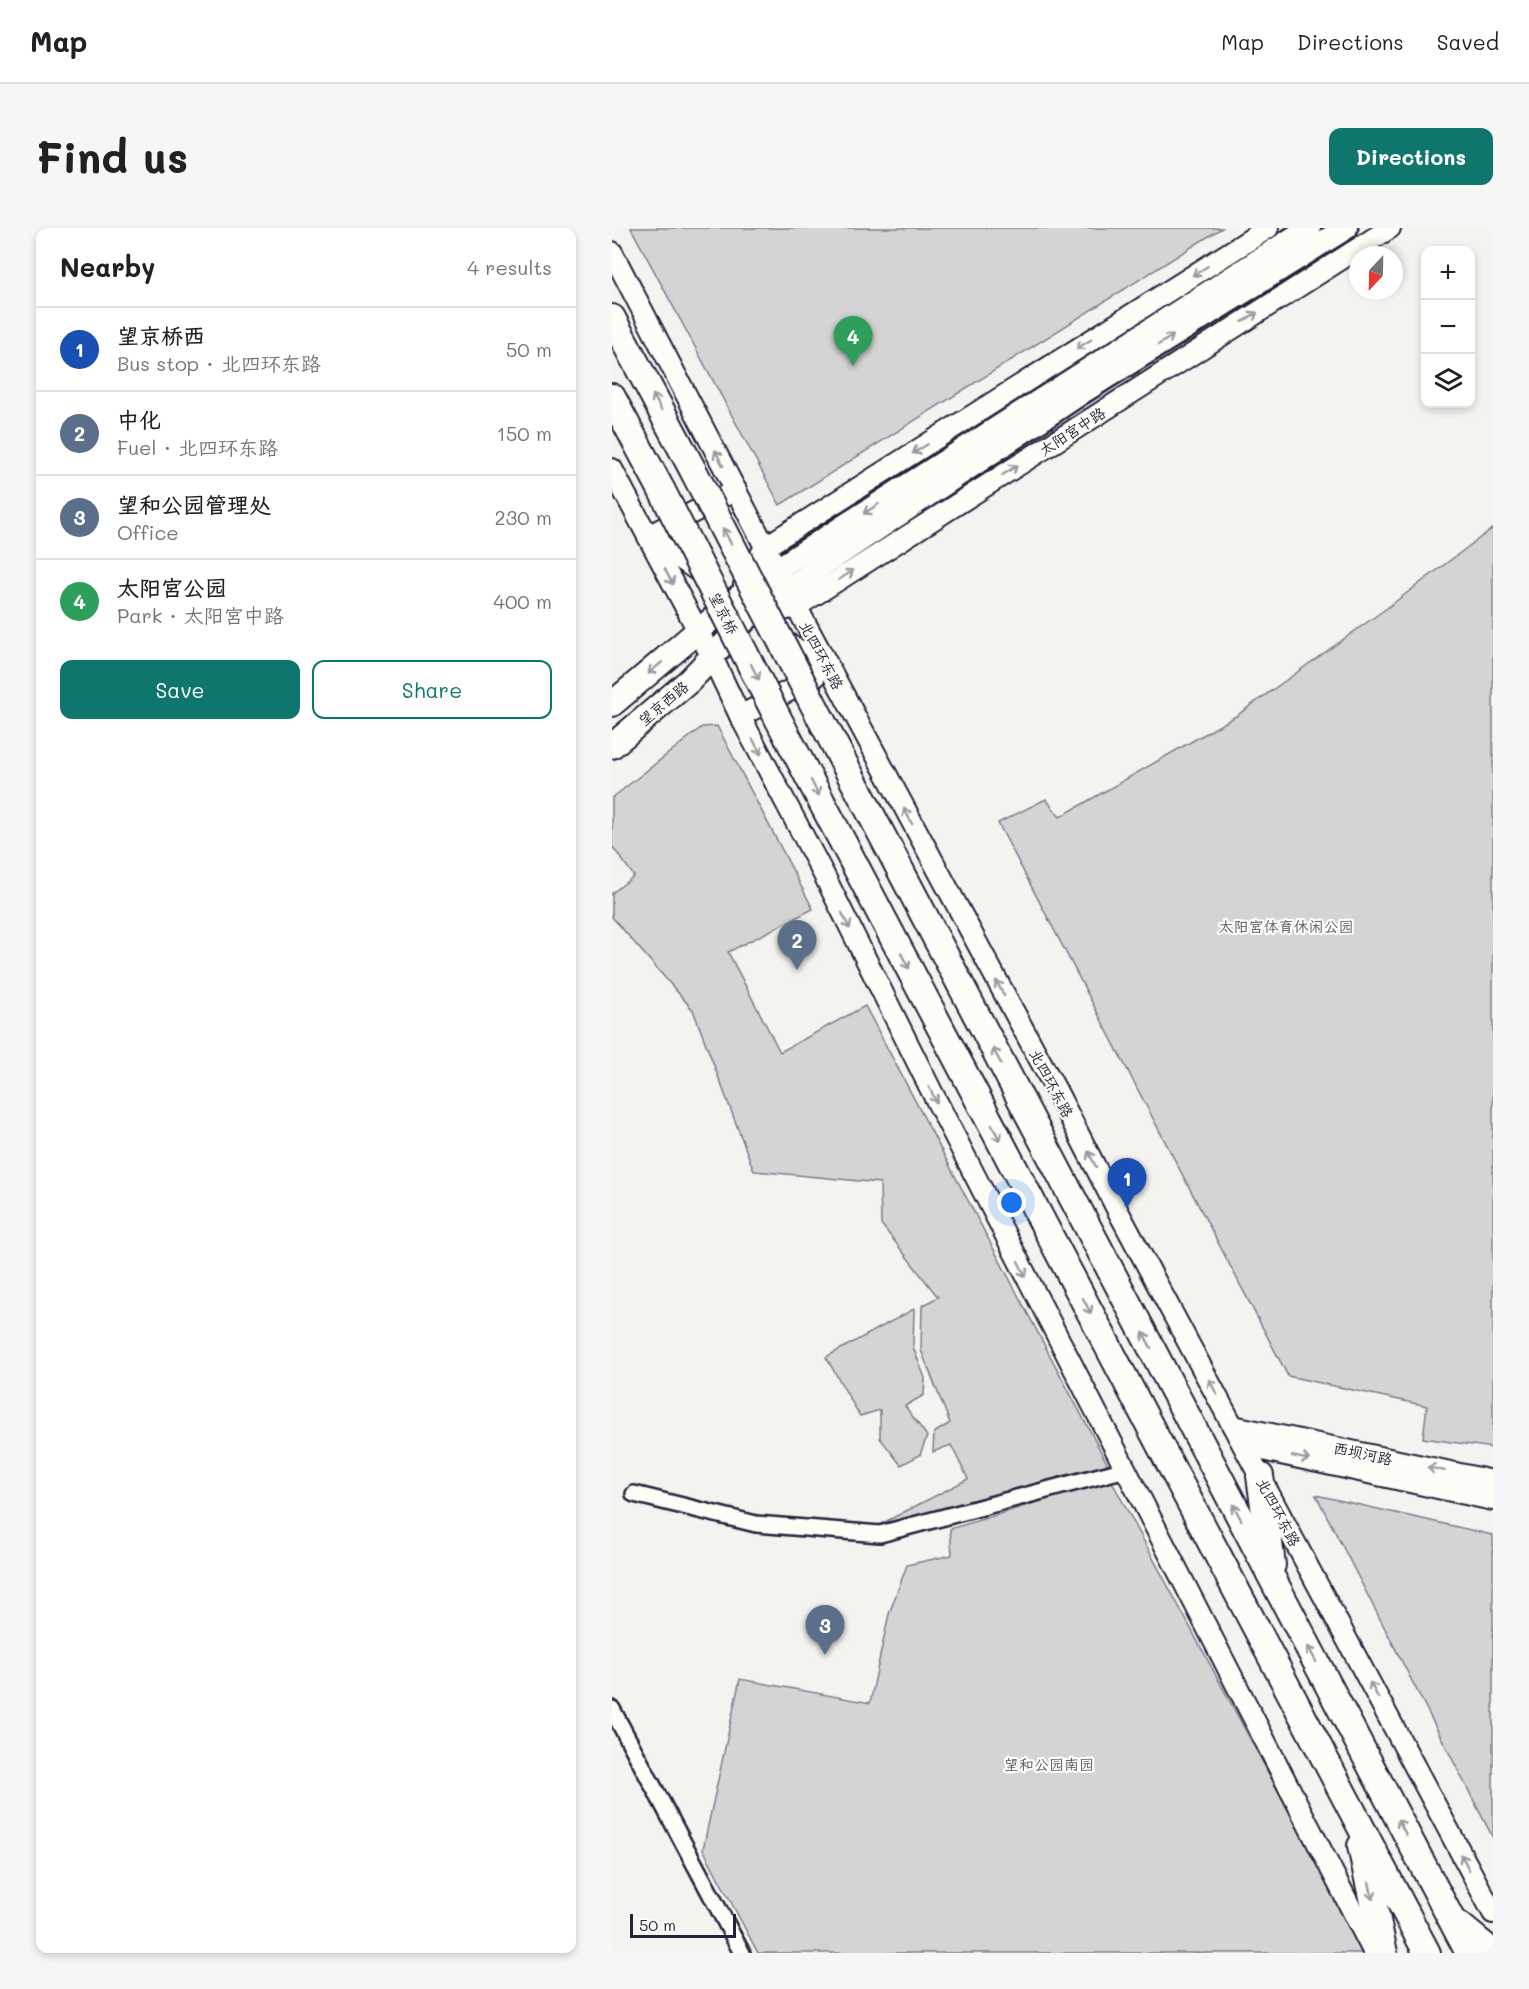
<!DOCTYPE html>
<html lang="en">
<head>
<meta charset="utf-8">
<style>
	:root { --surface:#fff; --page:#f6f6f6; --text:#202124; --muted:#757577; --line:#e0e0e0; --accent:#0f766e }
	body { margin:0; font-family:Mali,"LXGW WenKai TC",sans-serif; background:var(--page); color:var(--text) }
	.controls { position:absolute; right:18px; top:18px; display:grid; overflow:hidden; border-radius:12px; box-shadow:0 3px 9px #0003 }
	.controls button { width:54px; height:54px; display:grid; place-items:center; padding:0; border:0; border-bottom:2px solid var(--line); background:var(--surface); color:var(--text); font:30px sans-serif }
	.compass { position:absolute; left:737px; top:18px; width:54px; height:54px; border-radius:50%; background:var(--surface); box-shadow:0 3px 9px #0003; rotate:202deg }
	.scale { position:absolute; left:18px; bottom:15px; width:106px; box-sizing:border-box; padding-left:6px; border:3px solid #22223b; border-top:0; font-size:16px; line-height:21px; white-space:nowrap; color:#22223b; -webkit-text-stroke:4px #fdfcf7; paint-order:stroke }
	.you { position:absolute; left:400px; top:975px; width:21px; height:21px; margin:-15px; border:4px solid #fff; border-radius:50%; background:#1a73e8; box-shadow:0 0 0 9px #1a73e833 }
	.badge { display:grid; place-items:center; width:39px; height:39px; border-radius:50%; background:var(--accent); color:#fff; font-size:20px; font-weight:700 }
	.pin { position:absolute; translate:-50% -50px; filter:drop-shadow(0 2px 3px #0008) }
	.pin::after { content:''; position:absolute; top:32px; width:21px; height:18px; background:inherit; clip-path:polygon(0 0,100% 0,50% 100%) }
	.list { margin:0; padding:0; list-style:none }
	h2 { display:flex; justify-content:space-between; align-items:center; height:78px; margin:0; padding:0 24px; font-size:26px }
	h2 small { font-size:20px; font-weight:400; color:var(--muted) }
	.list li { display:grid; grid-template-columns:39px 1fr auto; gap:18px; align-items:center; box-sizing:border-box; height:84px; padding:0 24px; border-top:2px solid var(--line) }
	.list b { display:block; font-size:22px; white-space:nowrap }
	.list p { margin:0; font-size:20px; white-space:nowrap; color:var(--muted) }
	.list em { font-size:20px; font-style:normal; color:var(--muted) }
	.actions { display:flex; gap:12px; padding:18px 24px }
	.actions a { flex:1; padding:14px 0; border:2px solid var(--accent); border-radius:12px; text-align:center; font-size:21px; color:var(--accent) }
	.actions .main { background:var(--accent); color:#fff }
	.icon { flex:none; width:33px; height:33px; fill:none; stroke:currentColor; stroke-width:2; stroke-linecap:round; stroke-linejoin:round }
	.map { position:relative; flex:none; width:881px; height:1725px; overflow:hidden; border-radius:12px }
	header { display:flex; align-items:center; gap:36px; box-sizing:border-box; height:84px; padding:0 30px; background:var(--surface); border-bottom:2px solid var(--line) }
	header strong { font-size:28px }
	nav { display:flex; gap:33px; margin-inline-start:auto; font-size:21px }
	.intro { display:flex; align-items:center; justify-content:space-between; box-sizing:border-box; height:144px; padding:0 36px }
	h1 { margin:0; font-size:42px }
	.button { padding:15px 27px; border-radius:12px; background:var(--accent); color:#fff; font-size:21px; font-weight:700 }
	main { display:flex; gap:36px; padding:0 36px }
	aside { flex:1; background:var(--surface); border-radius:12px; box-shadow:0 3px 9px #0003 }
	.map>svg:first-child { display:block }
	.green { fill:#d5d4d5; stroke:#7c7b88; stroke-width:1.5 }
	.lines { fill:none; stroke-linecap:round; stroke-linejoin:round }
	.minor-casing { stroke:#22223b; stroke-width:20 }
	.tertiary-casing { stroke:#22223b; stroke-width:24 }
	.secondary-casing { stroke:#22223b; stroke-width:27 }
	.primary-casing { stroke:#22223b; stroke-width:28 }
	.trunk-casing { stroke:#22223b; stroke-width:30 }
	.minor { stroke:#fdfcf7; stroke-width:15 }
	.tertiary { stroke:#fdfcf7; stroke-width:20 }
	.secondary { stroke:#fdfcf7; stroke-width:22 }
	.primary { stroke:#fdfcf7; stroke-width:24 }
	.trunk { stroke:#fdfcf7; stroke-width:26 }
	.trunk-bridge-casing { stroke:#22223b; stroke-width:30; stroke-linecap:butt }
	.trunk-bridge { stroke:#fdfcf7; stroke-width:26 }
	.oneway { stroke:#9a9aa2 }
	.labels { text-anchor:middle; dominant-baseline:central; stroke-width:4.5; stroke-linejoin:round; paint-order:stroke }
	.street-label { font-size:15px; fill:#22223b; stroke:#fdfcf7 }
	.park-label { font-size:15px; fill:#585769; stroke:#fdfcf7 }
</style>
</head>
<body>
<header>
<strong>Map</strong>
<nav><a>Map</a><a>Directions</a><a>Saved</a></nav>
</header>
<div class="intro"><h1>Find us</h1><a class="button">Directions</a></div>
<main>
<aside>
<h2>Nearby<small>4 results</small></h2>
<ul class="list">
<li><span class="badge" style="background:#1a4fb4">1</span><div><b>望京桥西</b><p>Bus stop · 北四环东路</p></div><em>50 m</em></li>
<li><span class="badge" style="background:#5c6f8a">2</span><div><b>中化</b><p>Fuel · 北四环东路</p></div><em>150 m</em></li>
<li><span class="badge" style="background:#5c6f8a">3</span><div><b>望和公园管理处</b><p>Office</p></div><em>230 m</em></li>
<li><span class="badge" style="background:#2e9e5b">4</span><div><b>太阳宫公园</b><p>Park · 太阳宫中路</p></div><em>400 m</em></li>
</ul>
<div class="actions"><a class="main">Save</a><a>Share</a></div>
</aside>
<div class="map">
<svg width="881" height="1725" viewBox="0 0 881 1725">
	<rect width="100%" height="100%" fill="#f4f3ef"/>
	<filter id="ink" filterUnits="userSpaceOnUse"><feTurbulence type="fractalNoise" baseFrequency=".0167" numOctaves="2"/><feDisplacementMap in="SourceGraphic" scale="12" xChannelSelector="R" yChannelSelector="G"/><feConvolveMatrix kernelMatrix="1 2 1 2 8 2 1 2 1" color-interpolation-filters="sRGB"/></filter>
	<g filter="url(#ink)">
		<g class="green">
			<path d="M 19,0 L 610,0 L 168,277 Z"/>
			<path d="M 881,300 L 881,1220 L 811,1210 L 815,1178 L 676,1148 L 386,595 L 434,571 L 448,589 L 624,488 L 775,380 Z"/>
			<path d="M 105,498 L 201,681 L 116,724 L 168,824 L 253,778 L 497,1239 L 269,1296 L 356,1251 L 339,1217 L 321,1224 L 322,1205 L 338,1195 L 309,1122 L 310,1078 L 326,1069 L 269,996 L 268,955 L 142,943 L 81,782 L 0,689 L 0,665 L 22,648 L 0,618 L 0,570 L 90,499 Z"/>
			<path d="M 302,1081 L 301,1119 L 313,1150 L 312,1167 L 293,1178 L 315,1208 L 308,1227 L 289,1237 L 268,1210 L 268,1182 L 248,1188 L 214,1129 Z"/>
			<path d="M 499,1252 L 753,1725 L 146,1725 L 91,1621 L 128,1451 L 258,1475 L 277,1386 L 295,1337 L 340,1327 L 338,1301 Z"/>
			<path d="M 704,1267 L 881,1307 L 881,1611 L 881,1610 Z"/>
		</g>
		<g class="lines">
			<defs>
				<g id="minor">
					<path d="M 22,1266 L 144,1296 L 268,1306 L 514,1241"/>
					<path d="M 0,1481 L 130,1725"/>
				</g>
				<g id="tertiary">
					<path d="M 0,24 L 175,361 L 445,864 L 507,985 L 881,1685"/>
					<path d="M 0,241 L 100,429 L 128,488 L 213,649 L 320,864 L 762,1725"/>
					<path d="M 93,348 L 36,308 L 124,262"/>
					<path d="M 132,357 L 153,319 L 656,0"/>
					<path d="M 144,388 L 184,379 L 778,0"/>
					<path d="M 167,410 L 218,442"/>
					<path d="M 128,488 L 202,450"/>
					<path d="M 621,1198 L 881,1253"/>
					<path d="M 632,1218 L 881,1272"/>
				</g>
				<g id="secondary">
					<path d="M 86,403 L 125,370 L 165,341 L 697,0"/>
					<path d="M 100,429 L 135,390 L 175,361 L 469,165 L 734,0"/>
				</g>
				<g id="primary">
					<path d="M 0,476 L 86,403"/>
					<path d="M 0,518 L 77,453 L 100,429"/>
				</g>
				<g id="trunk">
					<path d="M 0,90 L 82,244"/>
					<path d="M 0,169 L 49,261"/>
					<path d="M 209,491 L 857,1725"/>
					<path d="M 175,508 L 815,1725"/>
					<path d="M 648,1248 L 660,1337"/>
					<path d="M 749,1618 L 772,1725"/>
					<path d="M 847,1697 L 881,1725"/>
				</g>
			</defs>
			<use href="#minor" class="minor-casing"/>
			<use href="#tertiary" class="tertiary-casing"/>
			<use href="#secondary" class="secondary-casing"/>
			<use href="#primary" class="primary-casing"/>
			<use href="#trunk" class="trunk-casing"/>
			<use href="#minor" class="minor"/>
			<use href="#tertiary" class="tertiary"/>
			<use href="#secondary" class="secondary"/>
			<use href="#primary" class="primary"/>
			<use href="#trunk" class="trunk"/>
			<defs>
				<g id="trunk-bridge">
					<path d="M 82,244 L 209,491"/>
					<path d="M 49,261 L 175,508"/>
				</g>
			</defs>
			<use href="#trunk-bridge" class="trunk-bridge-casing"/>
			<use href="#trunk-bridge" class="trunk-bridge"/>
		</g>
		<defs><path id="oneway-shaft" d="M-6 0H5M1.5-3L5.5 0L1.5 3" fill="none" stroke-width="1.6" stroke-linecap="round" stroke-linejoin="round" transform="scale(1.5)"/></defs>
		<g class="oneway">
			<use href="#oneway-shaft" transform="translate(588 43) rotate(148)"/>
			<use href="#oneway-shaft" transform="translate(638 89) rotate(-32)"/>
			<use href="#oneway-shaft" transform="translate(554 112) rotate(-32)"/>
			<use href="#oneway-shaft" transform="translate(472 116) rotate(148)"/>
			<use href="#oneway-shaft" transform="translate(45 174) rotate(-118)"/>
			<use href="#oneway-shaft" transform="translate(308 221) rotate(148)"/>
			<use href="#oneway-shaft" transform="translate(107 230) rotate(-117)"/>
			<use href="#oneway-shaft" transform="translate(398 242) rotate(-33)"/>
			<use href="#oneway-shaft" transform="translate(259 281) rotate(147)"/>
			<use href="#oneway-shaft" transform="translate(115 308) rotate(-117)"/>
			<use href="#oneway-shaft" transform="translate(234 347) rotate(-33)"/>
			<use href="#oneway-shaft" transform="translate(57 349) rotate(62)"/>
			<use href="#oneway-shaft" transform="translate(43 440) rotate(140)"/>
			<use href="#oneway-shaft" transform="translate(143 444) rotate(63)"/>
			<use href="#oneway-shaft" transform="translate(145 519) rotate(62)"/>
			<use href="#oneway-shaft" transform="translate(203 560) rotate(62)"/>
			<use href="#oneway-shaft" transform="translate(296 588) rotate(-118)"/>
			<use href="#oneway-shaft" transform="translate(234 693) rotate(64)"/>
			<use href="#oneway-shaft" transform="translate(293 733) rotate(62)"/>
			<use href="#oneway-shaft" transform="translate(388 760) rotate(-118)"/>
			<use href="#oneway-shaft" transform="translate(385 828) rotate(-118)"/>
			<use href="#oneway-shaft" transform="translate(321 867) rotate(63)"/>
			<use href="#oneway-shaft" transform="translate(384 905) rotate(62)"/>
			<use href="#oneway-shaft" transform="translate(480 931) rotate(-117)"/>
			<use href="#oneway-shaft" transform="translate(410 1041) rotate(63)"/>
			<use href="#oneway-shaft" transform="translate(475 1078) rotate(62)"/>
			<use href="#oneway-shaft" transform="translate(535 1112) rotate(-118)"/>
			<use href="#oneway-shaft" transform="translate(601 1159) rotate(-118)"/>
			<use href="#oneway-shaft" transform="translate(689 1230) rotate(12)"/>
			<use href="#oneway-shaft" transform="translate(824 1241) rotate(-168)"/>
			<use href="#oneway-shaft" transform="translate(625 1284) rotate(-118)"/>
			<use href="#oneway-shaft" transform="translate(700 1426) rotate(-118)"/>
			<use href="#oneway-shaft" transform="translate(762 1462) rotate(-118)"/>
			<use href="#oneway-shaft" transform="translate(790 1599) rotate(-118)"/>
			<use href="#oneway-shaft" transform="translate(853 1634) rotate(-118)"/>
			<use href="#oneway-shaft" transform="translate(759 1663) rotate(78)"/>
		</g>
	</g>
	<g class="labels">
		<g class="street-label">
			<text transform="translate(460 203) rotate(-33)">太阳宫中路</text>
			<text transform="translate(112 385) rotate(63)">望京桥</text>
			<text transform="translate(210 427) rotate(62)">北四环东路</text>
			<text transform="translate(51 475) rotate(-40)">望京西路</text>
			<text transform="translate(440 855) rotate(62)">北四环东路</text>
			<text transform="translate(751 1225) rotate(12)">西坝河路</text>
			<text transform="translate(667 1284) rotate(62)">北四环东路</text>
		</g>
		<g class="park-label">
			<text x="674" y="698">太阳宫体育休闲公园</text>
			<text x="437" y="1536">望和公园南园</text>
		</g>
	</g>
</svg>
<div class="controls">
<button>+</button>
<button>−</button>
<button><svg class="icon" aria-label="layers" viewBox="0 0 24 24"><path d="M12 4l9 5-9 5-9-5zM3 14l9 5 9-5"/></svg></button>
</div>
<svg class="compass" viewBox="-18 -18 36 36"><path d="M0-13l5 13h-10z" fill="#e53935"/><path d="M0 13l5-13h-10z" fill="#757577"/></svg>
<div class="scale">50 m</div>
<div class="you"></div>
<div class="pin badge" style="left:515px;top:980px;background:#1a4fb4">1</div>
<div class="pin badge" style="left:185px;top:742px;background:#5c6f8a">2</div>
<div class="pin badge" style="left:213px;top:1427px;background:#5c6f8a">3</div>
<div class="pin badge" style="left:241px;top:138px;background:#2e9e5b">4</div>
</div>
</main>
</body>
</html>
